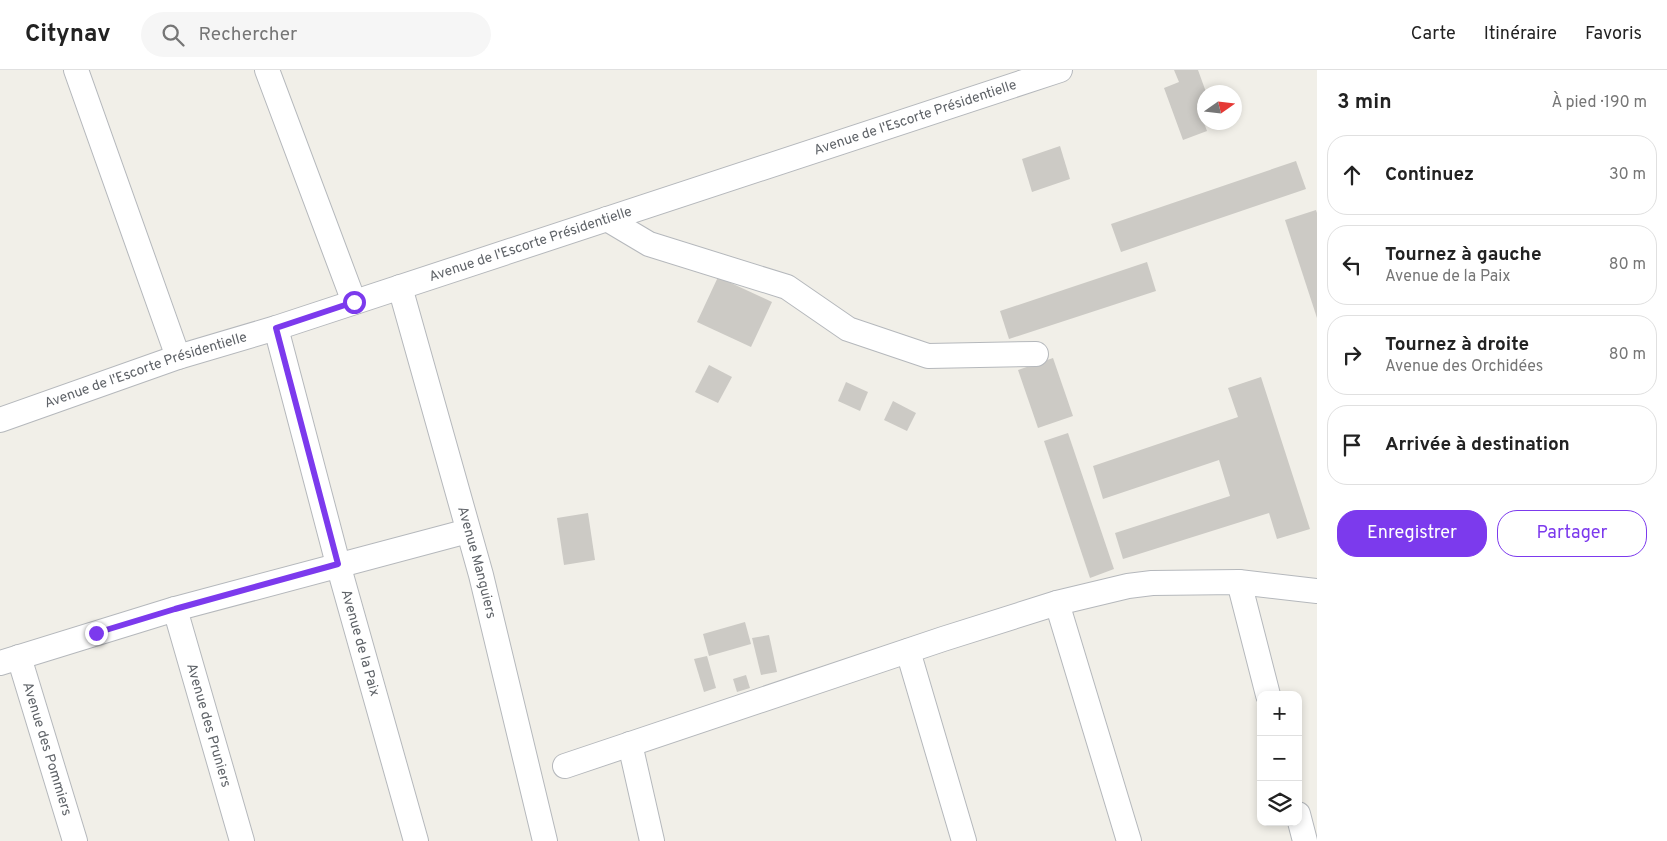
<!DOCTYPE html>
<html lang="fr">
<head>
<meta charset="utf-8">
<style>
	:root { --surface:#fff; --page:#f6f6f6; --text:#222; --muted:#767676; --line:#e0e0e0; --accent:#7c3aed }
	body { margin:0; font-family:Overpass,sans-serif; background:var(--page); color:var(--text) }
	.controls { position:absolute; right:15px; bottom:15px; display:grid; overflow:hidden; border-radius:10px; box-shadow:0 2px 8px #0003 }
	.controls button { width:45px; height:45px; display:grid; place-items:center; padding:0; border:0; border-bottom:1px solid var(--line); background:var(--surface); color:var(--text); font:25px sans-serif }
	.compass { position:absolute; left:1197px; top:15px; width:45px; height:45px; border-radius:50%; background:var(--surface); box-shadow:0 2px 8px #0003; rotate:76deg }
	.stop { position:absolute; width:15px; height:15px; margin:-11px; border:4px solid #7c3aed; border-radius:50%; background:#fff }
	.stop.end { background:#7c3aed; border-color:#fff; box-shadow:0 1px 5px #0008 }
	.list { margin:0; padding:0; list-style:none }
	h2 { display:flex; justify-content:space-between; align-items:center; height:65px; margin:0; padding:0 20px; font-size:21px }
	h2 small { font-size:16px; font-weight:400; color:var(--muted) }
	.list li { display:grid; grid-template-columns:32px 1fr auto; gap:15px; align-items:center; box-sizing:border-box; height:80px; margin:0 10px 10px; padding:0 10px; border:1px solid var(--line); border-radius:20px }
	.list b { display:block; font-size:19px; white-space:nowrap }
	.list p { margin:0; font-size:16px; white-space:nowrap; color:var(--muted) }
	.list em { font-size:16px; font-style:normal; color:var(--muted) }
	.actions { display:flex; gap:10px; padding:15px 20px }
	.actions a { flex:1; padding:11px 0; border:1px solid var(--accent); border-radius:20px; text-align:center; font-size:18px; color:var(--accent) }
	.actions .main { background:var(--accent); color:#fff }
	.icon { flex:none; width:28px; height:28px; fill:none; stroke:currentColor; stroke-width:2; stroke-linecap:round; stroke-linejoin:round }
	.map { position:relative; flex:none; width:1317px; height:771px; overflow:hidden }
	header { display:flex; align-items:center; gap:30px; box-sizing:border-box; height:70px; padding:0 25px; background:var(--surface); border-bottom:1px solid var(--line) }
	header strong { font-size:24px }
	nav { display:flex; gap:28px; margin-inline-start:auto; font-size:18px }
	.search { width:350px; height:45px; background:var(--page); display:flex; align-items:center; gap:12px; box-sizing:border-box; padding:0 18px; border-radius:28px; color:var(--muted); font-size:19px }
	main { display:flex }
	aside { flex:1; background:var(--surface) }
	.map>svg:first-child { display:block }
	.building { fill:#cccac5 }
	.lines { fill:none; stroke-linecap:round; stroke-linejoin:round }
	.minor-casing { stroke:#b5b8bc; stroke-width:26 }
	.minor { stroke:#fff; stroke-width:24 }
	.route { stroke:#7c3aed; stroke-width:6 }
	.labels { text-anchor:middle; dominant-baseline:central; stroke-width:4; stroke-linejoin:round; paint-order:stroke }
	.street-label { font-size:14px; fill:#5f6368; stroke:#fff }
</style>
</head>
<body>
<header>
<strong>Citynav</strong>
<div class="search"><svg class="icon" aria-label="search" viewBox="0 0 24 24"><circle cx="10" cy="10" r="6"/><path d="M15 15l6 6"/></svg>Rechercher</div>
<nav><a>Carte</a><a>Itinéraire</a><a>Favoris</a></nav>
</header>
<main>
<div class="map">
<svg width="1317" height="771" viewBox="0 0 1317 771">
	<rect width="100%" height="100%" fill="#f1efe8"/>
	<g class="building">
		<path d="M 1174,0 L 1198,0 L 1206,22 L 1204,22 L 1204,31 L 1197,34 L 1207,61 L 1183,70 L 1164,18 L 1179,12 Z"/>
		<path d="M 1060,76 L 1070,109 L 1032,122 L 1022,89 Z"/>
		<path d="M 1296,91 L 1306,119 L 1121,182 L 1111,154 Z"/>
		<path d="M 1316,140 L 1317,143 L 1317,248 L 1285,150 Z"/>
		<path d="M 1147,192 L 1156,221 L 1009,269 L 1000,241 Z"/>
		<path d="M 718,207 L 772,232 L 751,277 L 697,252 Z"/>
		<path d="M 1053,288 L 1073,346 L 1038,358 L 1018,300 Z"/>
		<path d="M 709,295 L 732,307 L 718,333 L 695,322 Z"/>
		<path d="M 1261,307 L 1310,459 L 1277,469 L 1269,443 L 1123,489 L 1115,463 L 1230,426 L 1219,390 L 1103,429 L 1093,396 L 1238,347 L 1228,318 Z"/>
		<path d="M 846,312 L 868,322 L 860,341 L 838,331 Z"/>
		<path d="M 893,331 L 916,343 L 907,361 L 884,350 Z"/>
		<path d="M 1068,363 L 1114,499 L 1090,508 L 1044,371 Z"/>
		<path d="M 588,443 L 595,490 L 564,495 L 557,448 Z"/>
		<path d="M 745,552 L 751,574 L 709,586 L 703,564 Z"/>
		<path d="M 769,565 L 777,602 L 761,605 L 752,568 Z"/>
		<path d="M 707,586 L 716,618 L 704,622 L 694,589 Z"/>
		<path d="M 746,605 L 750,618 L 737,622 L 733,609 Z"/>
	</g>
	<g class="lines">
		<defs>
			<g id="minor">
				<path d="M 76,0 L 178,287"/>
				<path d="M 267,0 L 354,232"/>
				<path d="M 607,149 L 649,174 L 787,217 L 848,259 L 928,286 L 1036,284"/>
				<path id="s1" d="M 400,217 L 481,505 L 545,771"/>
				<path id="s2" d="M 276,258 L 338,494 L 416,771"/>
				<path id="s3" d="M 0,350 L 178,287 L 276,258 L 1060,0"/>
				<path d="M 1239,512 L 1268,625"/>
				<path d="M 1057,533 L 1129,771"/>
				<path id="s4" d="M 175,539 L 242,771"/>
				<path d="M 908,581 L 964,771"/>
				<path id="s5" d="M 19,587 L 75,771"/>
				<path d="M 0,593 L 175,539 L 468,461"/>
				<path d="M 630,674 L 652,771"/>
				<path d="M 565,696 L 943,569 L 1057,533 L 1128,516 L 1152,513 L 1239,512 L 1317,521"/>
				<path d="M 1298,744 L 1305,771"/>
			</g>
		</defs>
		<use href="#minor" class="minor-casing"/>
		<use href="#minor" class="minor"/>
	</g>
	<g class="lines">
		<path class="route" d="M 96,563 L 175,539 L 338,494 L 276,258 L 354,232"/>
	</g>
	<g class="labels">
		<g class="street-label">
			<text stroke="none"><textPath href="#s3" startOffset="964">Avenue de l'Escorte Présidentielle</textPath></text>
			<text stroke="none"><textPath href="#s3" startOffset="559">Avenue de l'Escorte Présidentielle</textPath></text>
			<text stroke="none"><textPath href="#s3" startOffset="154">Avenue de l'Escorte Présidentielle</textPath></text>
			<text stroke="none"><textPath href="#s1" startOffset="286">Avenue Manguiers</textPath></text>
			<text stroke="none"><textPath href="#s2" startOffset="326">Avenue de la Paix</textPath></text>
			<text stroke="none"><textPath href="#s4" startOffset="121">Avenue des Pruniers</textPath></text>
			<text stroke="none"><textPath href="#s5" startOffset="96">Avenue des Pommiers</textPath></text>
		</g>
	</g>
</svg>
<div class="controls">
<button>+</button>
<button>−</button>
<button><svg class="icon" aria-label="layers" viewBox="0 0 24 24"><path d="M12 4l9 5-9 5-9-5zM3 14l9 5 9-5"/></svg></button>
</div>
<svg class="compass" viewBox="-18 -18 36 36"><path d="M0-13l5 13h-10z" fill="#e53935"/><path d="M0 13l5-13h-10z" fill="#767676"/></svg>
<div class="stop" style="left:354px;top:232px"></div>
<div class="stop end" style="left:96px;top:563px"></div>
</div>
<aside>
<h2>3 min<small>À pied · 190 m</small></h2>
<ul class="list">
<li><svg class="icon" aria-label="ahead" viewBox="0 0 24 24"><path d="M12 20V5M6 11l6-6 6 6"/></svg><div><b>Continuez</b></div><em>30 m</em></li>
<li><svg class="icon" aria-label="left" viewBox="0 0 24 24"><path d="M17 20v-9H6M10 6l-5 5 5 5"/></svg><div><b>Tournez à gauche</b><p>Avenue de la Paix</p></div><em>80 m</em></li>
<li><svg class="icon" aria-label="right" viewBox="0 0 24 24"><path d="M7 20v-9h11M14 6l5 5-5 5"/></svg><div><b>Tournez à droite</b><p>Avenue des Orchidées</p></div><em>80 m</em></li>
<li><svg class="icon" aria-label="arrive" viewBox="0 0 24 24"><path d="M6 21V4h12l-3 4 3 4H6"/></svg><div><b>Arrivée à destination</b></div></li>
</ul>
<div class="actions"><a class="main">Enregistrer</a><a>Partager</a></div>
</aside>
</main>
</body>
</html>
